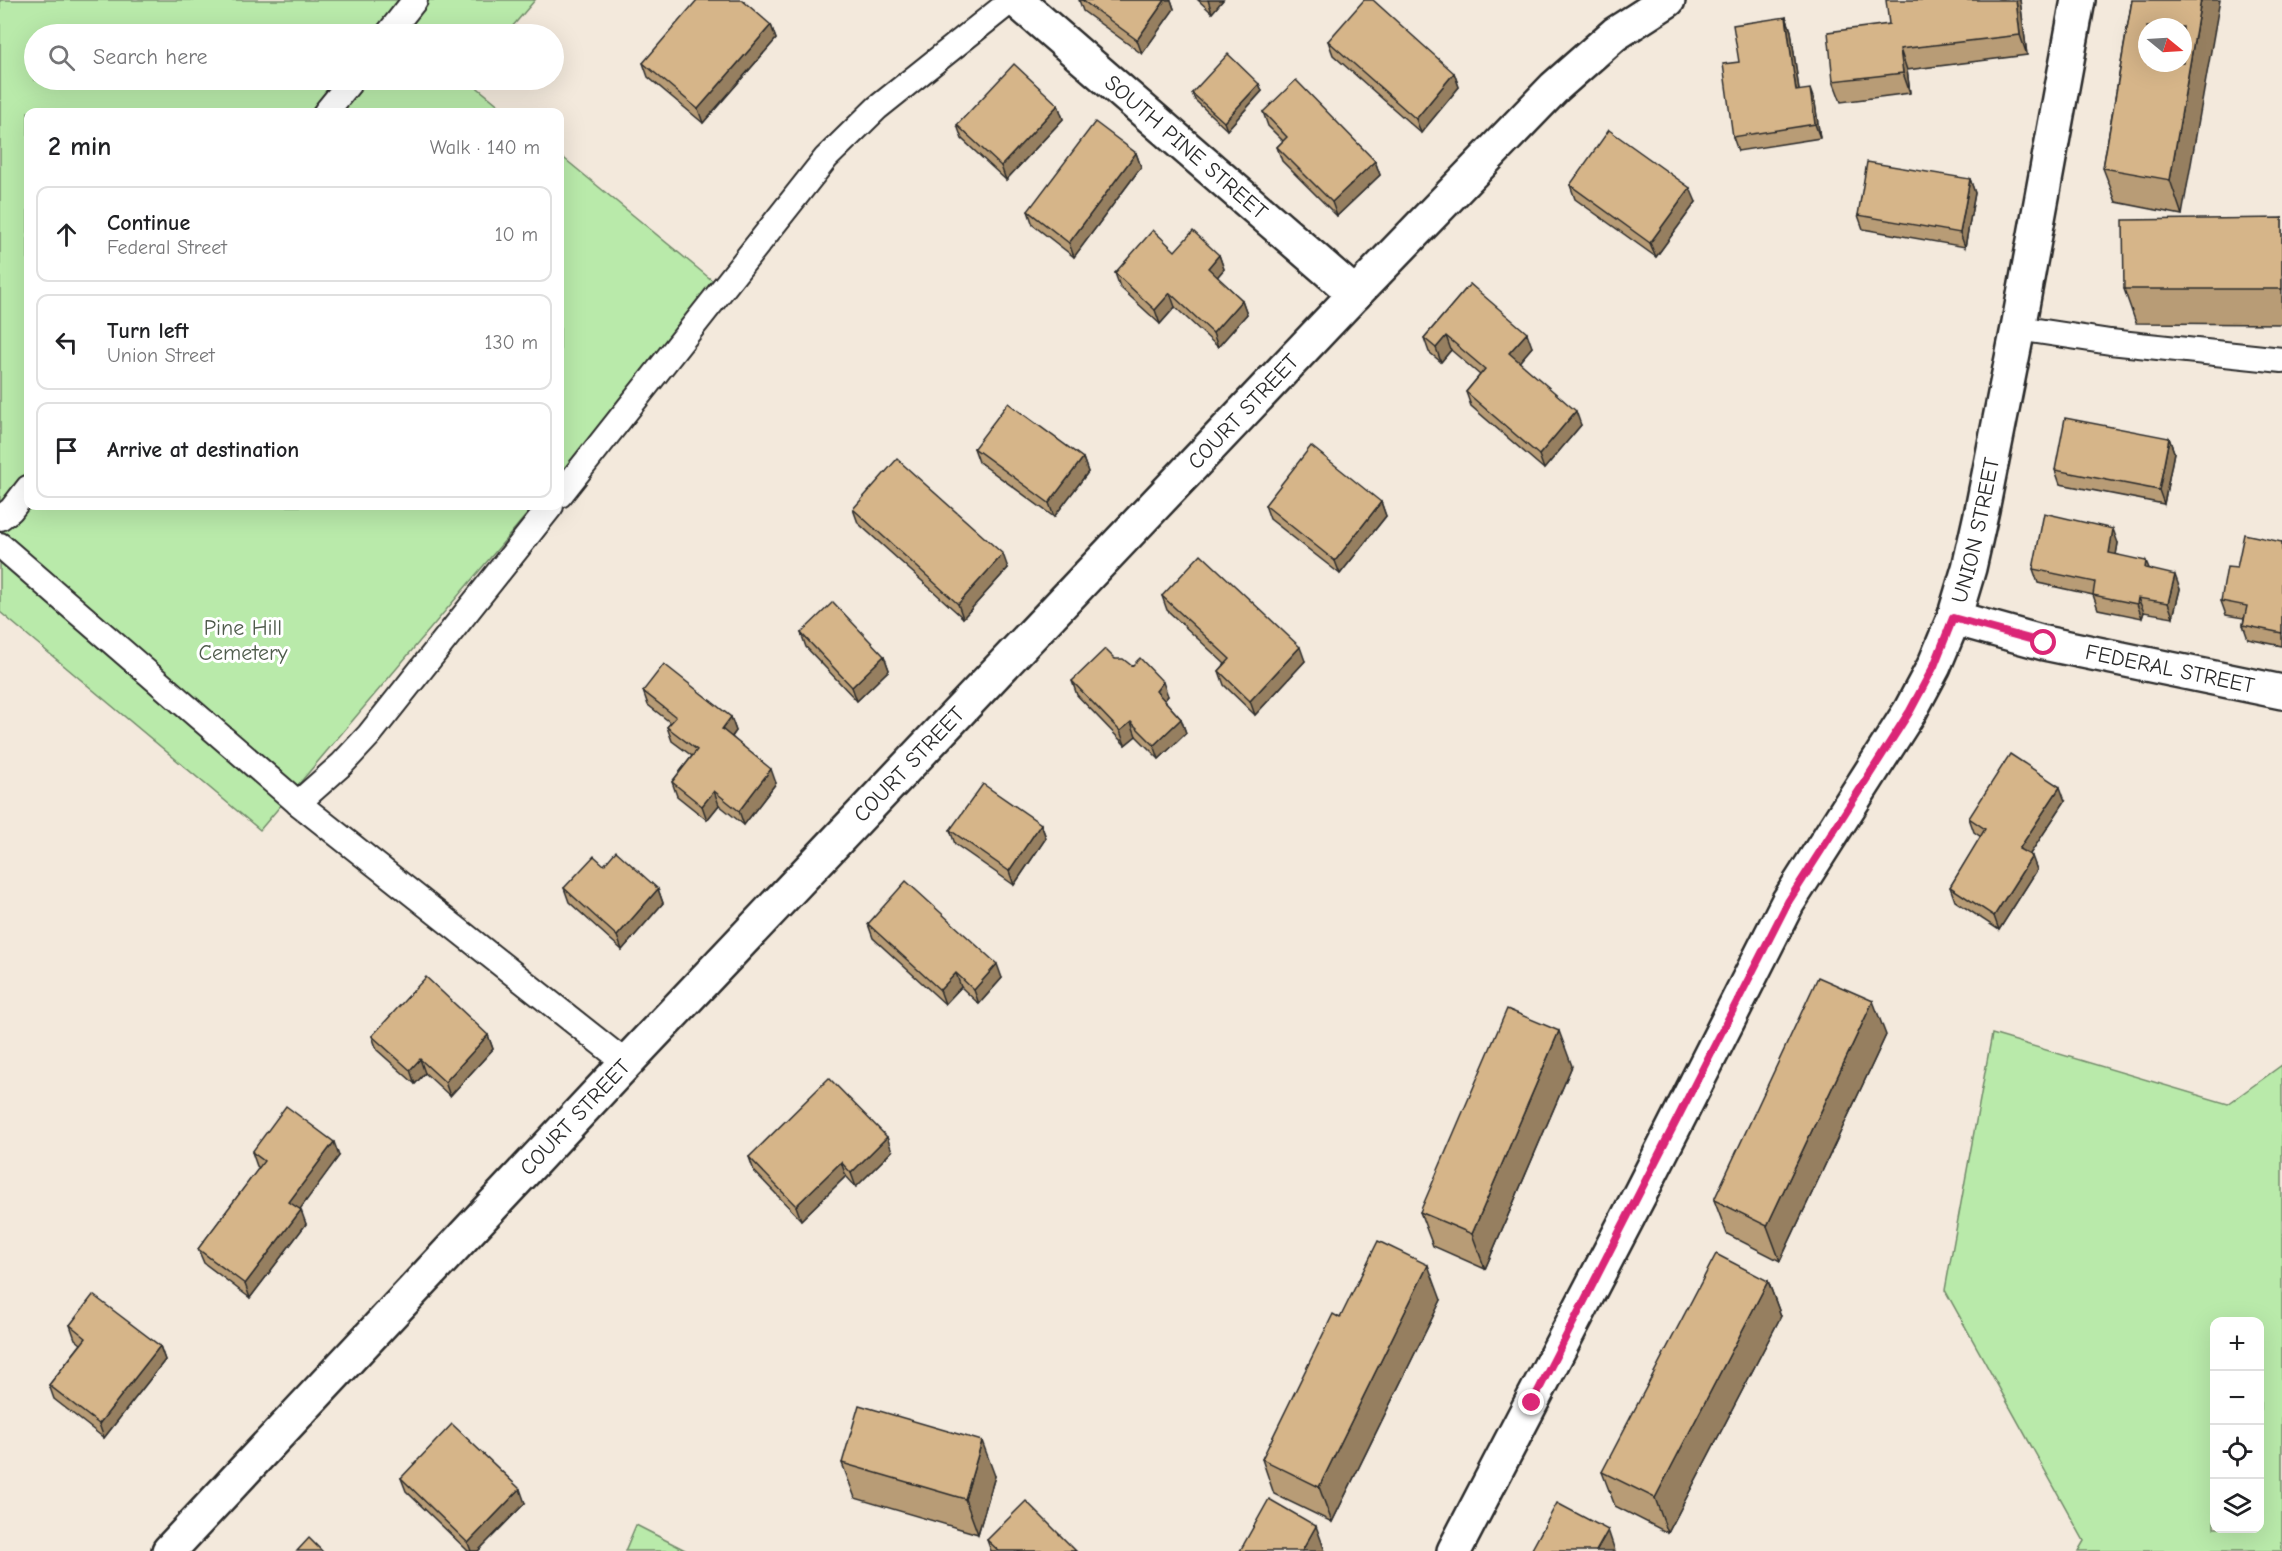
<!DOCTYPE html>
<html lang="en">
<head>
<meta charset="utf-8">
<style>
	:root { --surface:#fff; --page:#f2f2f2; --text:#202124; --muted:#757577; --line:#e0e0e0 }
	body { margin:0; font-family:"Comic Neue",sans-serif; background:var(--page); color:var(--text) }
	.controls { position:absolute; right:18px; bottom:18px; display:grid; overflow:hidden; border-radius:12px; box-shadow:0 6px 24px #0002 }
	.controls button { width:54px; height:54px; display:grid; place-items:center; padding:0; border:0; border-bottom:2px solid var(--line); background:var(--surface); color:var(--text); font:30px sans-serif }
	.compass { position:absolute; left:2138px; top:18px; width:54px; height:54px; border-radius:50%; background:var(--surface); box-shadow:0 6px 24px #0002; rotate:108deg }
	.stop { position:absolute; width:18px; height:18px; margin:-14px; border:4px solid #db2777; border-radius:50%; background:#fff }
	.stop.end { background:#db2777; border-color:#fff; box-shadow:0 2px 6px #0008 }
	.list { margin:0; padding:0; list-style:none }
	h2 { display:flex; justify-content:space-between; align-items:center; height:78px; margin:0; padding:0 24px; font-size:26px }
	h2 small { font-size:20px; font-weight:400; color:var(--muted) }
	.list li { display:grid; grid-template-columns:39px 1fr auto; gap:18px; align-items:center; box-sizing:border-box; height:96px; margin:0 12px 12px; padding:0 12px; border:2px solid var(--line); border-radius:12px }
	.list b { display:block; font-size:22px; white-space:nowrap }
	.list p { margin:0; font-size:20px; white-space:nowrap; color:var(--muted) }
	.list em { font-size:20px; font-style:normal; color:var(--muted) }
	.icon { flex:none; width:33px; height:33px; fill:none; stroke:currentColor; stroke-width:2; stroke-linecap:round; stroke-linejoin:round }
	.map { position:relative; flex:none; width:2282px; height:1551px; overflow:hidden }
	.search { position:absolute; background:var(--surface); box-shadow:0 6px 24px #0002; left:24px; top:24px; width:540px; height:66px; display:flex; align-items:center; gap:15px; box-sizing:border-box; padding:0 21px; border-radius:33px; color:var(--muted); font-size:22px }
	.panel { position:absolute; background:var(--surface); box-shadow:0 6px 24px #0002; left:24px; top:108px; width:540px; height:402px; border-radius:12px }
	.map>svg:first-child { display:block }
	.green { fill:#b9eaaa; stroke:#728a6a; stroke-width:1.5; fill-rule:evenodd }
	.lines { fill:none; stroke-linecap:round; stroke-linejoin:round }
	.lane-casing { stroke:#2b2b2b; stroke-width:28 }
	.street-casing { stroke:#2b2b2b; stroke-width:38 }
	.secondary-casing { stroke:#2b2b2b; stroke-width:38 }
	.lane { stroke:#fff; stroke-width:24 }
	.street { stroke:#fff; stroke-width:33 }
	.secondary { stroke:#fff; stroke-width:33 }
	.wall { fill:#b89c76; stroke:#2b2b2b; stroke-width:1.5 }
	.shaded-wall { fill:#967f60; stroke:#2b2b2b; stroke-width:1.5 }
	.building { fill:#d6b589; stroke:#2b2b2b; stroke-width:1.5; fill-rule:evenodd }
	.route { stroke:#db2777; stroke-width:8 }
	.labels { text-anchor:middle; dominant-baseline:central; stroke-width:6; stroke-linejoin:round; paint-order:stroke }
	.street-label { font-size:22px; fill:#2b2b2b; stroke:#fff }
	.park-label { font-size:22px; fill:#4e5b4b; stroke:#fff }
</style>
</head>
<body>
<div class="map">
<svg width="2282" height="1551" viewBox="0 0 2282 1551">
	<rect width="100%" height="100%" fill="#f3e9dc"/>
	<filter id="ink" filterUnits="userSpaceOnUse"><feTurbulence type="fractalNoise" baseFrequency=".0167" numOctaves="2"/><feDisplacementMap in="SourceGraphic" scale="12" xChannelSelector="R" yChannelSelector="G"/><feConvolveMatrix kernelMatrix="1 2 1 2 8 2 1 2 1" color-interpolation-filters="sRGB"/></filter>
	<g filter="url(#ink)">
		<g class="green">
			<path d="M 0,0 L 535,0 L 506,34 L 34,34 L 34,80 L 468,80 L 507,112 L 28,112 L 28,506 L 534,506 L 260,830 L 0,612 Z"/>
			<path d="M 560,155 L 719,286 L 560,475 Z"/>
			<path d="M 1992,1034 L 2228,1104 L 2282,1065 L 2282,1551 L 2078,1551 L 2084,1541 L 1945,1290 ZM 2214,1322 L 2260,1322 L 2260,1528 L 2214,1528 Z"/>
			<path d="M 636,1525 L 687,1551 L 625,1551 Z"/>
		</g>
		<g class="lines">
			<defs>
				<g id="lane">
					<path d="M 388,34 L 415,0"/>
					<path d="M 326,112 L 352,80"/>
					<path d="M 2018,328 L 2110,342 L 2282,360"/>
					<path d="M 560,495 L 826,158 L 877,108 L 1012,0"/>
					<path d="M 551,506 L 369,735 L 342,764 L 298,803 L 626,1063"/>
					<path d="M 0,518 L 11,510 L 28,488"/>
					<path d="M 0,545 L 298,803"/>
				</g>
				<g id="street">
					<path id="s1" d="M 1016,0 L 1355,294"/>
					<path id="s2" d="M 1954,618 L 2044,643 L 2282,692"/>
					<path id="s3" d="M 1454,1551 L 1641,1192 L 1788,902 L 1910,711 L 1934,666 L 1954,618 L 1969,568 L 1982,510 L 2018,328 L 2078,0"/>
				</g>
				<g id="secondary">
					<path id="s4" d="M 169,1551 L 626,1063 L 1355,294 L 1555,87 L 1615,34 L 1668,0"/>
				</g>
			</defs>
			<use href="#lane" class="lane-casing"/>
			<use href="#street" class="street-casing"/>
			<use href="#secondary" class="secondary-casing"/>
			<use href="#lane" class="lane"/>
			<use href="#street" class="street"/>
			<use href="#secondary" class="secondary"/>
		</g>
		<g class="wall">
			<path d="M 1079,0 L 1171,0 L 1174,9 L 1142,54 L 1083,11 Z"/>
			<path d="M 1198,0 L 1223,0 L 1212,13 Z"/>
			<path d="M 2020,0 L 2027,55 L 1907,70 L 1910,93 L 1841,102 L 1833,81 L 1889,24 Z"/>
			<path d="M 2132,0 L 2182,215 L 2116,202 L 2103,168 Z"/>
			<path d="M 1786,17 L 1791,31 L 1799,91 L 1815,103 L 1820,138 L 1738,151 L 1733,137 L 1739,62 Z"/>
			<path d="M 771,25 L 776,39 L 703,123 L 648,77 L 643,63 Z"/>
			<path d="M 1328,41 L 1454,73 L 1459,87 L 1421,133 L 1333,55 Z"/>
			<path d="M 1259,84 L 1262,91 L 1227,130 L 1195,100 L 1192,93 Z"/>
			<path d="M 1058,105 L 1063,119 L 1006,180 L 962,139 L 957,125 Z"/>
			<path d="M 1263,112 L 1375,161 L 1380,175 L 1337,216 L 1282,161 L 1277,147 L 1283,141 L 1268,126 Z"/>
			<path d="M 1136,153 L 1141,167 L 1074,257 L 1033,225 L 1028,211 Z"/>
			<path d="M 1970,179 L 1975,193 L 1965,247 L 1863,229 L 1858,215 Z"/>
			<path d="M 1570,185 L 1696,202 L 1656,257 L 1575,199 Z"/>
			<path d="M 2282,218 L 2282,324 L 2136,323 L 2124,289 Z"/>
			<path d="M 1175,251 L 1219,255 L 1224,269 L 1217,277 L 1242,300 L 1247,314 L 1218,347 L 1175,307 L 1160,324 L 1120,287 L 1115,273 Z"/>
			<path d="M 1470,284 L 1532,347 L 1519,362 L 1581,425 L 1544,469 L 1471,406 L 1466,392 L 1480,375 L 1451,350 L 1441,362 L 1429,352 L 1424,338 Z"/>
			<path d="M 2169,438 L 2174,452 L 2164,504 L 2060,484 L 2055,470 Z"/>
			<path d="M 974,448 L 1083,458 L 1088,472 L 1054,517 L 979,462 Z"/>
			<path d="M 1381,502 L 1386,516 L 1340,574 L 1270,519 L 1265,505 Z"/>
			<path d="M 853,509 L 1008,568 L 963,618 L 858,523 Z"/>
			<path d="M 2282,542 L 2282,646 L 2248,639 L 2243,625 L 2244,618 L 2226,615 L 2221,601 L 2237,568 Z"/>
			<path d="M 2118,543 L 2116,554 L 2149,569 L 2180,589 L 2173,617 L 2144,612 L 2142,618 L 2098,609 L 2093,595 L 2038,583 L 2033,569 Z"/>
			<path d="M 1162,596 L 1305,661 L 1255,715 L 1224,685 L 1219,671 L 1225,664 L 1167,610 Z"/>
			<path d="M 801,633 L 884,656 L 889,670 L 857,701 L 806,647 Z"/>
			<path d="M 1115,659 L 1168,696 L 1164,700 L 1181,719 L 1186,733 L 1159,759 L 1136,736 L 1125,745 L 1077,695 L 1072,681 Z"/>
			<path d="M 643,691 L 731,717 L 736,731 L 732,737 L 776,783 L 744,825 L 719,805 L 707,820 L 677,796 L 672,782 L 692,756 L 672,741 L 667,727 L 671,723 L 648,705 Z"/>
			<path d="M 2065,801 L 2030,854 L 2037,870 L 1999,930 L 1955,901 L 1950,887 L 1981,837 L 1974,832 L 1969,818 Z"/>
			<path d="M 1041,824 L 1046,838 L 1014,885 L 955,844 L 950,830 Z"/>
			<path d="M 564,888 L 658,889 L 663,903 L 622,950 L 569,902 Z"/>
			<path d="M 868,924 L 1002,978 L 979,1004 L 961,987 L 945,1004 L 873,938 Z"/>
			<path d="M 488,1035 L 493,1049 L 450,1096 L 425,1073 L 415,1084 L 377,1050 L 372,1036 Z"/>
			<path d="M 1886,1035 L 1780,1261 L 1727,1234 L 1714,1200 Z"/>
			<path d="M 1572,1066 L 1485,1269 L 1433,1246 L 1420,1212 Z"/>
			<path d="M 892,1151 L 856,1187 L 846,1176 L 801,1220 L 754,1171 L 749,1157 Z"/>
			<path d="M 252,1152 L 339,1156 L 299,1209 L 306,1224 L 250,1298 L 204,1263 L 198,1249 L 259,1168 L 257,1166 Z"/>
			<path d="M 1768,1281 L 1781,1316 L 1668,1533 L 1615,1506 L 1602,1472 Z"/>
			<path d="M 1441,1300 L 1332,1522 L 1274,1494 L 1262,1459 L 1340,1318 Z"/>
			<path d="M 70,1325 L 160,1346 L 165,1360 L 104,1438 L 54,1399 L 49,1385 L 81,1344 L 75,1339 Z"/>
			<path d="M 842,1463 L 995,1476 L 978,1534 L 855,1498 Z"/>
			<path d="M 401,1478 L 525,1503 L 478,1551 L 468,1551 L 406,1491 Z"/>
			<path d="M 987,1540 L 1076,1551 L 991,1551 Z"/>
		</g>
		<g class="shaded-wall">
			<path d="M 1165,0 L 1171,0 L 1174,9 L 1142,54 L 1137,40 Z"/>
			<path d="M 1208,0 L 1223,0 L 1212,13 Z"/>
			<path d="M 2016,0 L 2020,0 L 2027,55 L 2020,35 Z"/>
			<path d="M 2201,0 L 2220,0 L 2182,215 L 2170,180 Z"/>
			<path d="M 1786,17 L 1791,31 L 1801,105 L 1796,91 Z"/>
			<path d="M 771,25 L 776,39 L 703,123 L 698,109 Z"/>
			<path d="M 1900,49 L 1907,70 L 1910,93 L 1903,73 Z"/>
			<path d="M 1454,73 L 1459,87 L 1421,133 L 1416,119 Z"/>
			<path d="M 1259,84 L 1262,91 L 1227,130 L 1224,122 Z"/>
			<path d="M 1810,89 L 1815,103 L 1820,138 L 1815,124 Z"/>
			<path d="M 1058,105 L 1063,119 L 1006,180 L 1001,166 Z"/>
			<path d="M 1136,153 L 1141,167 L 1074,257 L 1069,243 Z"/>
			<path d="M 1375,161 L 1380,175 L 1337,216 L 1332,202 Z"/>
			<path d="M 1970,179 L 1975,193 L 1965,247 L 1960,233 Z"/>
			<path d="M 1690,188 L 1696,202 L 1656,257 L 1650,243 Z"/>
			<path d="M 1219,255 L 1224,269 L 1213,282 L 1208,268 Z"/>
			<path d="M 1170,293 L 1175,307 L 1160,324 L 1155,310 Z"/>
			<path d="M 1242,300 L 1247,314 L 1218,347 L 1213,333 Z"/>
			<path d="M 1527,333 L 1532,347 L 1515,367 L 1509,353 Z"/>
			<path d="M 1446,336 L 1451,350 L 1441,362 L 1436,348 Z"/>
			<path d="M 1576,411 L 1581,425 L 1544,469 L 1539,455 Z"/>
			<path d="M 2169,438 L 2174,452 L 2164,504 L 2159,490 Z"/>
			<path d="M 1083,458 L 1088,472 L 1054,517 L 1049,503 Z"/>
			<path d="M 1381,502 L 1386,516 L 1340,574 L 1335,561 Z"/>
			<path d="M 2113,529 L 2118,543 L 2114,567 L 2109,553 Z"/>
			<path d="M 1003,554 L 1008,568 L 963,618 L 958,604 Z"/>
			<path d="M 2146,561 L 2152,575 L 2145,568 Z"/>
			<path d="M 2175,575 L 2180,589 L 2173,617 L 2168,603 Z"/>
			<path d="M 2138,598 L 2144,612 L 2142,618 L 2137,604 Z"/>
			<path d="M 1300,647 L 1305,661 L 1255,715 L 1250,701 Z"/>
			<path d="M 884,656 L 889,670 L 857,701 L 852,687 Z"/>
			<path d="M 1163,682 L 1168,696 L 1161,705 L 1156,691 Z"/>
			<path d="M 731,717 L 736,731 L 727,743 L 722,729 Z"/>
			<path d="M 1181,719 L 1186,733 L 1159,759 L 1154,745 Z"/>
			<path d="M 1131,722 L 1136,736 L 1125,745 L 1120,731 Z"/>
			<path d="M 771,769 L 776,783 L 744,825 L 739,811 Z"/>
			<path d="M 2060,787 L 2065,801 L 2024,863 L 2019,849 Z"/>
			<path d="M 714,791 L 719,805 L 707,820 L 702,806 Z"/>
			<path d="M 1041,824 L 1046,838 L 1014,885 L 1009,871 Z"/>
			<path d="M 2032,856 L 2037,870 L 1999,930 L 1994,916 Z"/>
			<path d="M 658,889 L 663,903 L 622,950 L 617,936 Z"/>
			<path d="M 997,964 L 1002,978 L 979,1004 L 974,990 Z"/>
			<path d="M 956,973 L 961,987 L 945,1004 L 940,990 Z"/>
			<path d="M 1873,1001 L 1886,1035 L 1780,1261 L 1767,1226 Z"/>
			<path d="M 1559,1031 L 1572,1066 L 1485,1269 L 1472,1234 Z"/>
			<path d="M 488,1035 L 493,1049 L 450,1096 L 445,1082 Z"/>
			<path d="M 420,1059 L 425,1073 L 415,1084 L 410,1070 Z"/>
			<path d="M 887,1137 L 892,1151 L 856,1187 L 851,1173 Z"/>
			<path d="M 334,1142 L 339,1156 L 295,1216 L 289,1202 Z"/>
			<path d="M 841,1162 L 846,1176 L 801,1220 L 796,1206 Z"/>
			<path d="M 301,1210 L 306,1224 L 250,1298 L 245,1284 Z"/>
			<path d="M 1428,1265 L 1441,1300 L 1332,1522 L 1319,1487 Z"/>
			<path d="M 1768,1281 L 1781,1316 L 1668,1533 L 1655,1498 Z"/>
			<path d="M 160,1346 L 165,1360 L 104,1438 L 99,1424 Z"/>
			<path d="M 982,1441 L 995,1476 L 978,1534 L 965,1499 Z"/>
			<path d="M 520,1489 L 525,1503 L 478,1551 L 471,1551 L 468,1543 Z"/>
			<path d="M 1316,1526 L 1325,1551 L 1302,1551 Z"/>
			<path d="M 1608,1530 L 1615,1551 L 1596,1551 Z"/>
		</g>
		<g class="building">
			<path d="M 697,0 L 742,0 L 771,25 L 698,109 L 643,63 Z"/>
			<path d="M 1082,0 L 1165,0 L 1137,40 Z"/>
			<path d="M 1364,0 L 1373,0 L 1454,73 L 1416,119 L 1328,41 Z"/>
			<path d="M 1886,0 L 2016,0 L 2020,35 L 1900,49 L 1903,73 L 1833,81 L 1828,32 L 1889,24 Z"/>
			<path d="M 2132,0 L 2201,0 L 2170,180 L 2103,168 ZM 2147,27 L 2183,27 L 2183,63 L 2147,63 Z"/>
			<path d="M 1786,17 L 1796,91 L 1810,89 L 1815,124 L 1733,137 L 1723,64 L 1739,62 L 1733,25 Z"/>
			<path d="M 1228,54 L 1259,84 L 1224,122 L 1192,93 Z"/>
			<path d="M 1014,64 L 1058,105 L 1001,166 L 957,125 Z"/>
			<path d="M 1296,80 L 1375,161 L 1332,202 L 1277,147 L 1287,137 L 1263,112 Z"/>
			<path d="M 1095,122 L 1136,153 L 1069,243 L 1028,211 Z"/>
			<path d="M 1609,130 L 1690,188 L 1650,243 L 1570,185 Z"/>
			<path d="M 1867,162 L 1970,179 L 1960,233 L 1858,215 Z"/>
			<path d="M 2282,218 L 2282,289 L 2124,289 L 2123,220 Z"/>
			<path d="M 1153,230 L 1175,251 L 1193,231 L 1219,255 L 1208,268 L 1242,300 L 1213,333 L 1170,293 L 1155,310 L 1115,273 Z"/>
			<path d="M 1470,284 L 1527,333 L 1509,353 L 1576,411 L 1539,455 L 1466,392 L 1485,369 L 1446,336 L 1436,348 L 1424,338 Z"/>
			<path d="M 1008,403 L 1083,458 L 1049,503 L 974,448 Z"/>
			<path d="M 2065,418 L 2169,438 L 2159,490 L 2055,470 Z"/>
			<path d="M 1311,446 L 1381,502 L 1335,561 L 1265,505 Z"/>
			<path d="M 897,459 L 1003,554 L 958,604 L 853,509 Z"/>
			<path d="M 2044,513 L 2113,529 L 2109,553 L 2146,561 L 2145,568 L 2175,575 L 2168,603 L 2138,598 L 2137,604 L 2093,595 L 2095,582 L 2033,569 Z"/>
			<path d="M 2244,534 L 2282,542 L 2282,633 L 2243,625 L 2247,606 L 2221,601 L 2227,567 L 2237,568 Z"/>
			<path d="M 1201,554 L 1300,647 L 1250,701 L 1219,671 L 1230,659 L 1162,596 Z"/>
			<path d="M 833,602 L 884,656 L 852,687 L 801,633 Z"/>
			<path d="M 1105,649 L 1115,659 L 1123,659 L 1132,666 L 1140,658 L 1163,682 L 1156,691 L 1181,719 L 1154,745 L 1131,722 L 1120,731 L 1072,681 Z"/>
			<path d="M 664,664 L 731,717 L 722,729 L 771,769 L 739,811 L 714,791 L 702,806 L 672,782 L 697,750 L 667,727 L 676,717 L 643,691 Z"/>
			<path d="M 2010,754 L 2060,787 L 2019,849 L 2032,856 L 1994,916 L 1950,887 L 1985,829 L 1969,818 Z"/>
			<path d="M 983,784 L 1041,824 L 1009,871 L 950,830 Z"/>
			<path d="M 616,851 L 658,889 L 617,936 L 564,888 L 594,856 L 604,865 Z"/>
			<path d="M 906,881 L 997,964 L 974,990 L 956,973 L 940,990 L 868,924 Z"/>
			<path d="M 426,977 L 488,1035 L 445,1082 L 420,1059 L 410,1070 L 372,1036 Z"/>
			<path d="M 1818,977 L 1873,1001 L 1767,1226 L 1714,1200 Z"/>
			<path d="M 1507,1009 L 1559,1031 L 1472,1234 L 1420,1212 Z"/>
			<path d="M 829,1078 L 887,1137 L 851,1173 L 841,1162 L 796,1206 L 749,1157 Z"/>
			<path d="M 286,1106 L 334,1142 L 289,1202 L 301,1210 L 245,1284 L 198,1249 L 264,1161 L 252,1152 Z"/>
			<path d="M 1378,1241 L 1428,1265 L 1319,1487 L 1262,1459 L 1333,1314 L 1340,1318 Z"/>
			<path d="M 1716,1254 L 1768,1281 L 1655,1498 L 1602,1472 Z"/>
			<path d="M 93,1295 L 160,1346 L 99,1424 L 49,1385 L 86,1338 L 70,1325 Z"/>
			<path d="M 859,1405 L 982,1441 L 965,1499 L 842,1463 Z"/>
			<path d="M 452,1424 L 520,1489 L 468,1543 L 401,1478 Z"/>
			<path d="M 1269,1499 L 1316,1526 L 1302,1551 L 1240,1551 Z"/>
			<path d="M 1026,1501 L 1076,1551 L 999,1551 L 987,1540 Z"/>
			<path d="M 1557,1503 L 1608,1530 L 1596,1551 L 1531,1551 Z"/>
			<path d="M 309,1538 L 322,1551 L 297,1551 Z"/>
		</g>
	</g>
	<g class="lines" filter="url(#ink)">
		<path class="route" d="M 1532,1403 L 1788,902 L 1910,711 L 1934,666 L 1953,618 L 2044,643"/>
	</g>
	<g class="labels">
		<g class="street-label">
			<text stroke="none"><textPath href="#s1" startOffset="225">SOUTH PINE STREET</textPath></text>
			<text stroke="none"><textPath href="#s4" startOffset="1566">COURT STREET</textPath></text>
			<text stroke="none"><textPath href="#s3" startOffset="1150">UNION STREET</textPath></text>
			<text stroke="none"><textPath href="#s2" startOffset="222">FEDERAL STREET</textPath></text>
			<text stroke="none"><textPath href="#s4" startOffset="1080">COURT STREET</textPath></text>
			<text stroke="none"><textPath href="#s4" startOffset="594">COURT STREET</textPath></text>
		</g>
		<g class="park-label">
			<text x="243" y="628">Pine Hill<tspan x="243" dy="25">Cemetery</tspan></text>
		</g>
	</g>
</svg>
<div class="controls">
<button>+</button>
<button>−</button>
<button><svg class="icon" aria-label="locate" viewBox="0 0 24 24"><circle cx="12" cy="12" r="6"/><path d="M12 2v4M12 18v4M2 12h4M18 12h4"/></svg></button>
<button><svg class="icon" aria-label="layers" viewBox="0 0 24 24"><path d="M12 4l9 5-9 5-9-5zM3 14l9 5 9-5"/></svg></button>
</div>
<svg class="compass" viewBox="-18 -18 36 36"><path d="M0-13l5 13h-10z" fill="#e53935"/><path d="M0 13l5-13h-10z" fill="#757577"/></svg>
<div class="stop" style="left:2044px;top:643px"></div>
<div class="stop end" style="left:1532px;top:1403px"></div>
<div class="search"><svg class="icon" aria-label="search" viewBox="0 0 24 24"><circle cx="10" cy="10" r="6"/><path d="M15 15l6 6"/></svg>Search here</div>
<section class="panel">
<h2>2 min<small>Walk · 140 m</small></h2>
<ul class="list">
<li><svg class="icon" aria-label="ahead" viewBox="0 0 24 24"><path d="M12 20V5M6 11l6-6 6 6"/></svg><div><b>Continue</b><p>Federal Street</p></div><em>10 m</em></li>
<li><svg class="icon" aria-label="left" viewBox="0 0 24 24"><path d="M17 20v-9H6M10 6l-5 5 5 5"/></svg><div><b>Turn left</b><p>Union Street</p></div><em>130 m</em></li>
<li><svg class="icon" aria-label="arrive" viewBox="0 0 24 24"><path d="M6 21V4h12l-3 4 3 4H6"/></svg><div><b>Arrive at destination</b></div></li>
</ul>
</section>
</div>
</body>
</html>
